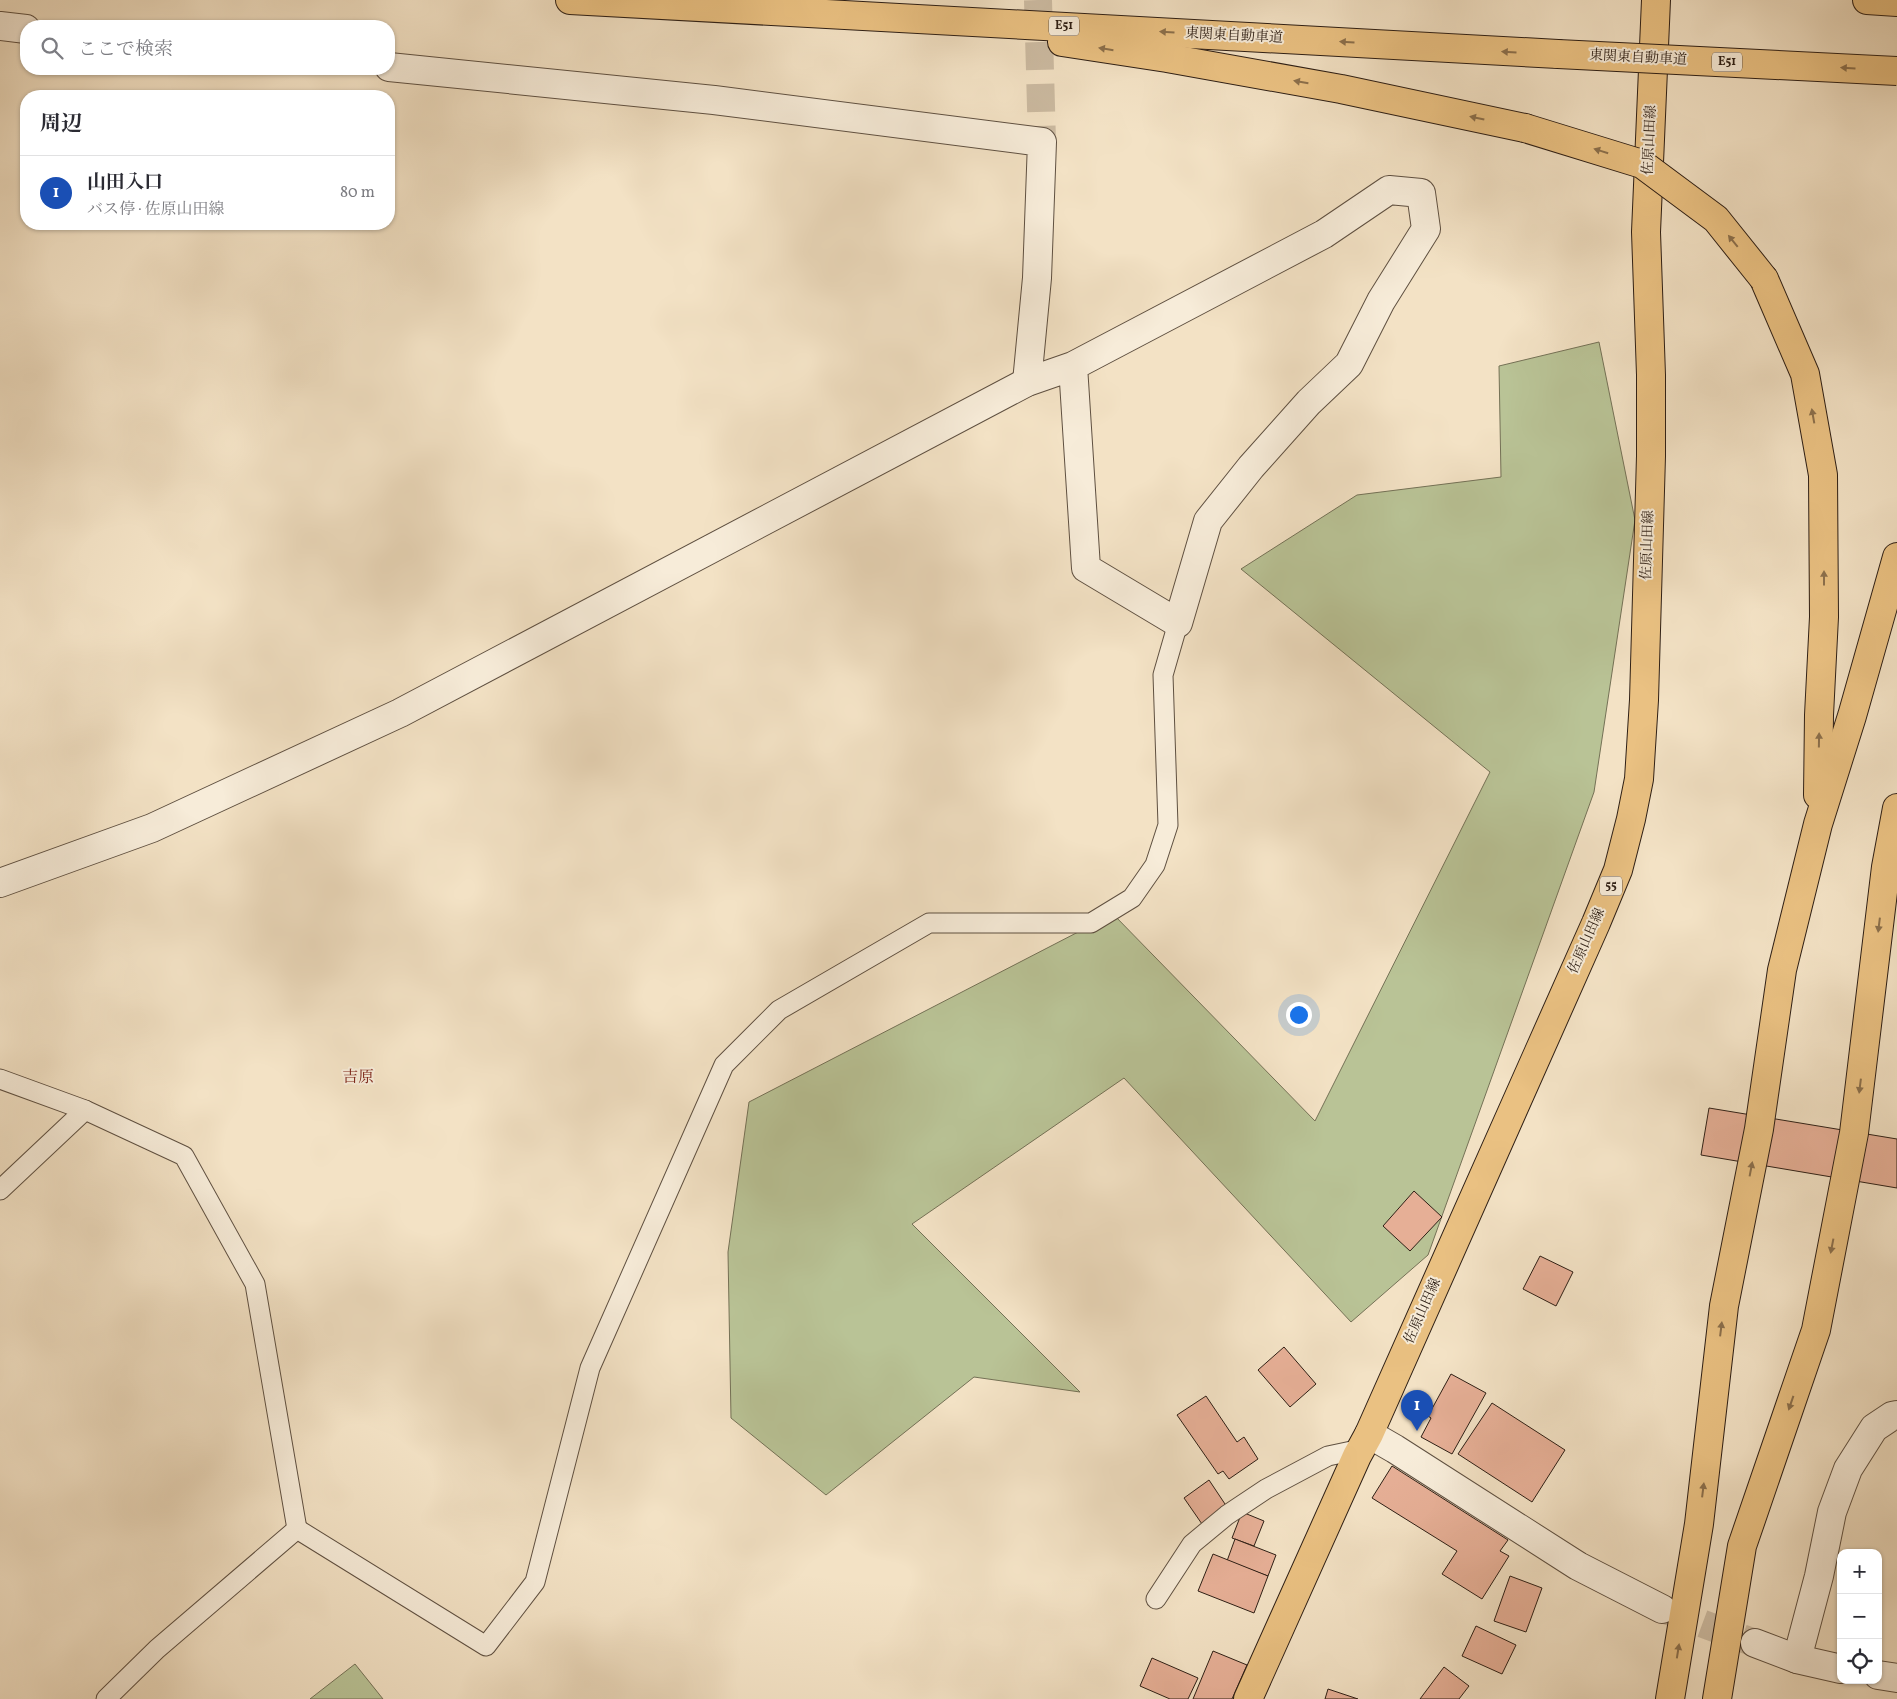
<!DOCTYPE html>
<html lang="ja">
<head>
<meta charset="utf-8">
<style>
	:root { --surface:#fff; --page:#f7f7f7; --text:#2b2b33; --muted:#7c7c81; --line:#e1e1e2; --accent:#8f2418 }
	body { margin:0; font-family:Vollkorn,"Noto Serif JP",serif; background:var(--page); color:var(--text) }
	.controls { position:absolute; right:15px; bottom:15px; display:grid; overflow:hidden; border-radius:10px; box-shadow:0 1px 4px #0004 }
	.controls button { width:45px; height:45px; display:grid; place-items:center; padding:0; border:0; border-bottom:1px solid var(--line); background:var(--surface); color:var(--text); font:25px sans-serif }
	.you { position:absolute; left:1298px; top:1014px; width:18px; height:18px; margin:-12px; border:4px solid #fff; border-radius:50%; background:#1a73e8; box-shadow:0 0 0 8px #1a73e833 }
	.badge { display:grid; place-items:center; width:32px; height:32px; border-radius:50%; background:var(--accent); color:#fff; font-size:16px; font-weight:700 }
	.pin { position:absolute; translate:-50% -41px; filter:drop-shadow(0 1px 2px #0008) }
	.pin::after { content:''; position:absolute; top:26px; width:18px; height:15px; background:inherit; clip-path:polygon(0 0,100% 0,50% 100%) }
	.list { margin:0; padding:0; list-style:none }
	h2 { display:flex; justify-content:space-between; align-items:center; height:65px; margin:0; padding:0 20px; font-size:21px }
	h2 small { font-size:16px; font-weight:400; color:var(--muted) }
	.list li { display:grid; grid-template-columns:32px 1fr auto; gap:15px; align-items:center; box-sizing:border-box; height:75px; padding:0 20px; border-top:1px solid var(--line) }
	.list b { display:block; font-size:19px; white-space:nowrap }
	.list p { margin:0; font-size:16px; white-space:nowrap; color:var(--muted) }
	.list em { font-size:16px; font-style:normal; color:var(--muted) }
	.icon { flex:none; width:28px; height:28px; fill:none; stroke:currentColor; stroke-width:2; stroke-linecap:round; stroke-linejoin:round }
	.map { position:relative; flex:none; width:1897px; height:1699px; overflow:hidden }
	.search { position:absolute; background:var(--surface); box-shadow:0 1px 4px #0004; left:20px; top:20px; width:375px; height:55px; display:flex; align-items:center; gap:12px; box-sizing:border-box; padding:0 18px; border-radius:20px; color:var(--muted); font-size:19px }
	.panel { position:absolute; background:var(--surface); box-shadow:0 1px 4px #0004; left:20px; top:90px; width:375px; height:140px; border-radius:20px }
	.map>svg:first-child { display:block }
	.green { fill:#b9c396; stroke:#747156 }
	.building { fill:#e6af96; stroke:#2e1f15 }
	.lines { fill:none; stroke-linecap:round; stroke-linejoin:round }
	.street-tunnel { stroke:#ccbba2; stroke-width:28; stroke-dasharray:28 14; stroke-linecap:butt }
	.lane-casing { stroke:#5f5041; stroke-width:21 }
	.street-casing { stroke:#5f5041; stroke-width:30 }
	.primary-casing { stroke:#2e1f15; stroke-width:30 }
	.highway-casing { stroke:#2e1f15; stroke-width:30 }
	.lane { stroke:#f7ecd9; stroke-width:19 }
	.street { stroke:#f7ecd9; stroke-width:28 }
	.primary { stroke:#eac182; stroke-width:28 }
	.highway { stroke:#eac182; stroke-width:28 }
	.highway-bridge-casing { stroke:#2e1f15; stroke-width:30; stroke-linecap:butt }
	.highway-bridge { stroke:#eac182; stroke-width:28 }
	.oneway { fill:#8c704c }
	.labels { text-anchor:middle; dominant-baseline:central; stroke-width:4; stroke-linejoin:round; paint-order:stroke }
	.shield { fill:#f7ecd9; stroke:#6a5c50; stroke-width:1 }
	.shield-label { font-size:12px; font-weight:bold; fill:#2e1f15 }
	.street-label { font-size:14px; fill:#2e1f15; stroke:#f7ecd9 }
	.quarter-label { font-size:16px; fill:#7a1f14; stroke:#f7ecd9 }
</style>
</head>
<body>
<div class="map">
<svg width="1897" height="1699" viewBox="0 0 1897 1699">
	<rect width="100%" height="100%" fill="#f3e2c5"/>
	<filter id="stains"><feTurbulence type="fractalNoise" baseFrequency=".004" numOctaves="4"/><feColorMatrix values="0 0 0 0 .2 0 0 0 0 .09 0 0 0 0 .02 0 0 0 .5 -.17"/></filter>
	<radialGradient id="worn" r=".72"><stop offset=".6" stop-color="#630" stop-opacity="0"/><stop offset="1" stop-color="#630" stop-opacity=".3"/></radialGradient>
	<g class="green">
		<path d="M 1599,342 L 1635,520 L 1594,792 L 1428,1255 L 1351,1322 L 1124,1078 L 912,1224 L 1080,1392 L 974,1377 L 826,1495 L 731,1418 L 728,1252 L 749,1102 L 1113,914 L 1315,1121 L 1490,772 L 1241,569 L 1357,495 L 1501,477 L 1499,366 Z"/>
		<path d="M 355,1664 L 383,1699 L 310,1699 Z"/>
	</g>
	<g class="building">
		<path d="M 1709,1108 L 1897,1139 L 1897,1188 L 1701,1155 Z"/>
		<path d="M 1414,1191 L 1442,1217 L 1410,1251 L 1383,1226 Z"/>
		<path d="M 1540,1256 L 1573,1272 L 1556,1306 L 1523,1289 Z"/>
		<path d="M 1284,1347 L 1316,1384 L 1290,1407 L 1258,1370 Z"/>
		<path d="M 1451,1374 L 1486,1393 L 1452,1454 L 1421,1437 L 1431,1418 L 1428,1416 Z"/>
		<path d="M 1206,1396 L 1237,1442 L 1244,1437 L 1258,1459 L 1229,1479 L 1223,1471 L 1218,1474 L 1177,1415 Z"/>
		<path d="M 1492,1403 L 1565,1450 L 1532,1502 L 1458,1454 Z"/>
		<path d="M 1392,1466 L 1508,1540 L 1500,1551 L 1509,1556 L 1482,1599 L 1442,1574 L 1457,1551 L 1372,1498 Z"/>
		<path d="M 1209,1480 L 1227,1507 L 1202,1524 L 1184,1498 Z"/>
		<path d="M 1242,1512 L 1264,1521 L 1254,1546 L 1232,1538 Z"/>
		<path d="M 1235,1539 L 1276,1555 L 1268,1576 L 1227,1561 Z"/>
		<path d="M 1213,1554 L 1268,1576 L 1254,1613 L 1198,1591 Z"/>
		<path d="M 1510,1576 L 1542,1588 L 1526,1632 L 1494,1621 Z"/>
		<path d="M 1476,1626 L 1516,1645 L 1502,1674 L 1462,1656 Z"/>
		<path d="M 1213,1651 L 1247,1665 L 1232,1699 L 1193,1699 Z"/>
		<path d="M 1152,1658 L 1198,1678 L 1188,1699 L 1170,1699 L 1140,1686 Z"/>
		<path d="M 1444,1667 L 1469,1686 L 1459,1699 L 1420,1699 Z"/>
		<path d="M 1328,1689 L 1358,1699 L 1325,1699 Z"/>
	</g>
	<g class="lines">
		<g class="street-tunnel">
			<path d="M 1038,0 L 1042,142"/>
			<path d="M 1663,1609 L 1755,1643"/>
		</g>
		<defs>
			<g id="lane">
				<path d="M 0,1079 L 85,1110 L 184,1156 L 255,1284 L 297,1529"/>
				<path d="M 0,1190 L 85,1110"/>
				<path d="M 1156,1599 L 1192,1544 L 1227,1515 L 1266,1489 L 1328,1456 L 1361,1449"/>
				<path d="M 106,1699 L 157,1649 L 297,1529 L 486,1646 L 535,1582 L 590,1368 L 724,1065 L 779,1010 L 929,923 L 1091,923 L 1132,898 L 1155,865 L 1168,825 L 1163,675 L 1178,623"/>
			</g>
			<g id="street">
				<path d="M 0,26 L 26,29"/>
				<path d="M 389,67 L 714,100 L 1042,142 L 1037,278 L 1027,382"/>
				<path d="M 0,883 L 152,828 L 400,713 L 1027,382 L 1073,366 L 1324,234 L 1389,190 L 1421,193 L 1426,229 L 1381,301 L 1349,364 L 1309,402 L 1251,467 L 1208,521 L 1178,623 L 1086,568 L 1073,366"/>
				<path d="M 1369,1434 L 1395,1449 L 1578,1566 L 1662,1609"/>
				<path d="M 1755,1643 L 1797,1659 L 1841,1669"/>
				<path d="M 1797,1659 L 1819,1576 L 1832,1512 L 1848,1469 L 1874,1428 L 1892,1416 L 1897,1415"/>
				<path d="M 1878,1675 L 1897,1678"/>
			</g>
			<path id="primary" d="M 1248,1699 L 1357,1456 L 1369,1434 L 1596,923 L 1618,870 L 1631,819 L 1639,779 L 1644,700 L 1651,456 L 1651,375 L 1646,232 L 1656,0"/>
			<g id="highway">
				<path d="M 570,0 L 1558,54"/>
				<path d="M 1867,0 L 1897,2"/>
				<path d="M 1062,42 L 1167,58 L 1341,89 L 1525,128"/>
				<path d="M 1764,279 L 1805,374 L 1823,475 L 1824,617 L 1819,715 L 1818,795"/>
				<path d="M 1670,1699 L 1699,1524 L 1724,1306 L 1759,1129 L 1782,970 L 1818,824 L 1852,716 L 1897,557"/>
				<path d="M 1717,1699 L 1742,1546 L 1816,1330 L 1854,1133 L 1886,867 L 1897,808"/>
			</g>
		</defs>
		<use href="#lane" class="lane-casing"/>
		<use href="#street" class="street-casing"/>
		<use href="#primary" class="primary-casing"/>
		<use href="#highway" class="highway-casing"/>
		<use href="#lane" class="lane"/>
		<use href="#street" class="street"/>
		<use href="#primary" class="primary"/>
		<use href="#highway" class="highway"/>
		<defs>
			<g id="highway-bridge">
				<path d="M 1558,54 L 1897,71"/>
				<path d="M 1525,128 L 1642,164 L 1716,219 L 1764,279"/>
			</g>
		</defs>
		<use href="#highway-bridge" class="highway-bridge-casing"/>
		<use href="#highway-bridge" class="highway-bridge"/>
	</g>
	<defs><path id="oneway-solid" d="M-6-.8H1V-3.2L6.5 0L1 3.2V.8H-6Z" transform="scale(1.25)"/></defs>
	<g class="oneway">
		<use href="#oneway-solid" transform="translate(1167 32) rotate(-177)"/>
		<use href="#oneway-solid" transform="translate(1347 42) rotate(-177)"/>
		<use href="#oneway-solid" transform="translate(1106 49) rotate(-171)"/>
		<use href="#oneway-solid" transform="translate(1509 52) rotate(-177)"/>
		<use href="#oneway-solid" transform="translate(1848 68) rotate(-177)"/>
		<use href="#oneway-solid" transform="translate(1301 82) rotate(-170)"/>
		<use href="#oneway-solid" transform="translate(1477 118) rotate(-168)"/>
		<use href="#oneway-solid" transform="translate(1601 151) rotate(-163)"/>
		<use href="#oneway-solid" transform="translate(1733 241) rotate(-129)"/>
		<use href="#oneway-solid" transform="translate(1813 416) rotate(-100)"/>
		<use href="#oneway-solid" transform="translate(1824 578) rotate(-90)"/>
		<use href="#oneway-solid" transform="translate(1819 740) rotate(-89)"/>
		<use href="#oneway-solid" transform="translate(1879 925) rotate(97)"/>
		<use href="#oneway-solid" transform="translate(1860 1086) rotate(97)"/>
		<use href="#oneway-solid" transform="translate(1751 1169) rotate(-79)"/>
		<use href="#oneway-solid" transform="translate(1832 1246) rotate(101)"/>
		<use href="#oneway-solid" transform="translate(1721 1329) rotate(-83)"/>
		<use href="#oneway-solid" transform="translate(1791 1403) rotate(109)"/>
		<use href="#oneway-solid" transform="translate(1703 1490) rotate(-83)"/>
		<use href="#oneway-solid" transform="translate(1678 1651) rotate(-81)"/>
	</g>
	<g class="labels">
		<g class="shield">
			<rect x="1049" y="16.5" width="30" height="19" rx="4"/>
			<rect x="1712" y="52.5" width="30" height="19" rx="4"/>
			<rect x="1600" y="876.5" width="22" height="19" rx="4"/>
		</g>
		<g class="shield-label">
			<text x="1064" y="26">E51</text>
			<text x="1727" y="62">E51</text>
			<text x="1611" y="886">55</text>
		</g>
		<g class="street-label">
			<text transform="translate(1234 36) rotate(3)">東関東自動車道</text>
			<text transform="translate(1638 58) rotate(3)">東関東自動車道</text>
			<text transform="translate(1650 140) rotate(-87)">佐原山田線</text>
			<text transform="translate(1648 545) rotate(-88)">佐原山田線</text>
			<text transform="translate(1587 941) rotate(-66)">佐原山田線</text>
			<text transform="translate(1423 1311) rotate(-66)">佐原山田線</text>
		</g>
		<g class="quarter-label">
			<text x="358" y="1078">吉原</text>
		</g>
	</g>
	<rect width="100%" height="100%" filter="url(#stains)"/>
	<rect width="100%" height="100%" fill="url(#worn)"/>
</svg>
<div class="controls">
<button>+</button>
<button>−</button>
<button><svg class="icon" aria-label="locate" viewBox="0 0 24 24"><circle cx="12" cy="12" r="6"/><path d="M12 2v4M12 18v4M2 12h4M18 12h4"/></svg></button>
</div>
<div class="you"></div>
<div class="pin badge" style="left:1417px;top:1431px;background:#1a4fb4">1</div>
<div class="search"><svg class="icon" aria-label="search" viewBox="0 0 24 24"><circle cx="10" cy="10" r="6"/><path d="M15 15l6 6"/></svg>ここで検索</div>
<section class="panel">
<h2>周辺<small></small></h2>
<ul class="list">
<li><span class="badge" style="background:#1a4fb4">1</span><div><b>山田入口</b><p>バス停 · 佐原山田線</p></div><em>80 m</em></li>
</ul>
</section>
</div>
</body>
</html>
